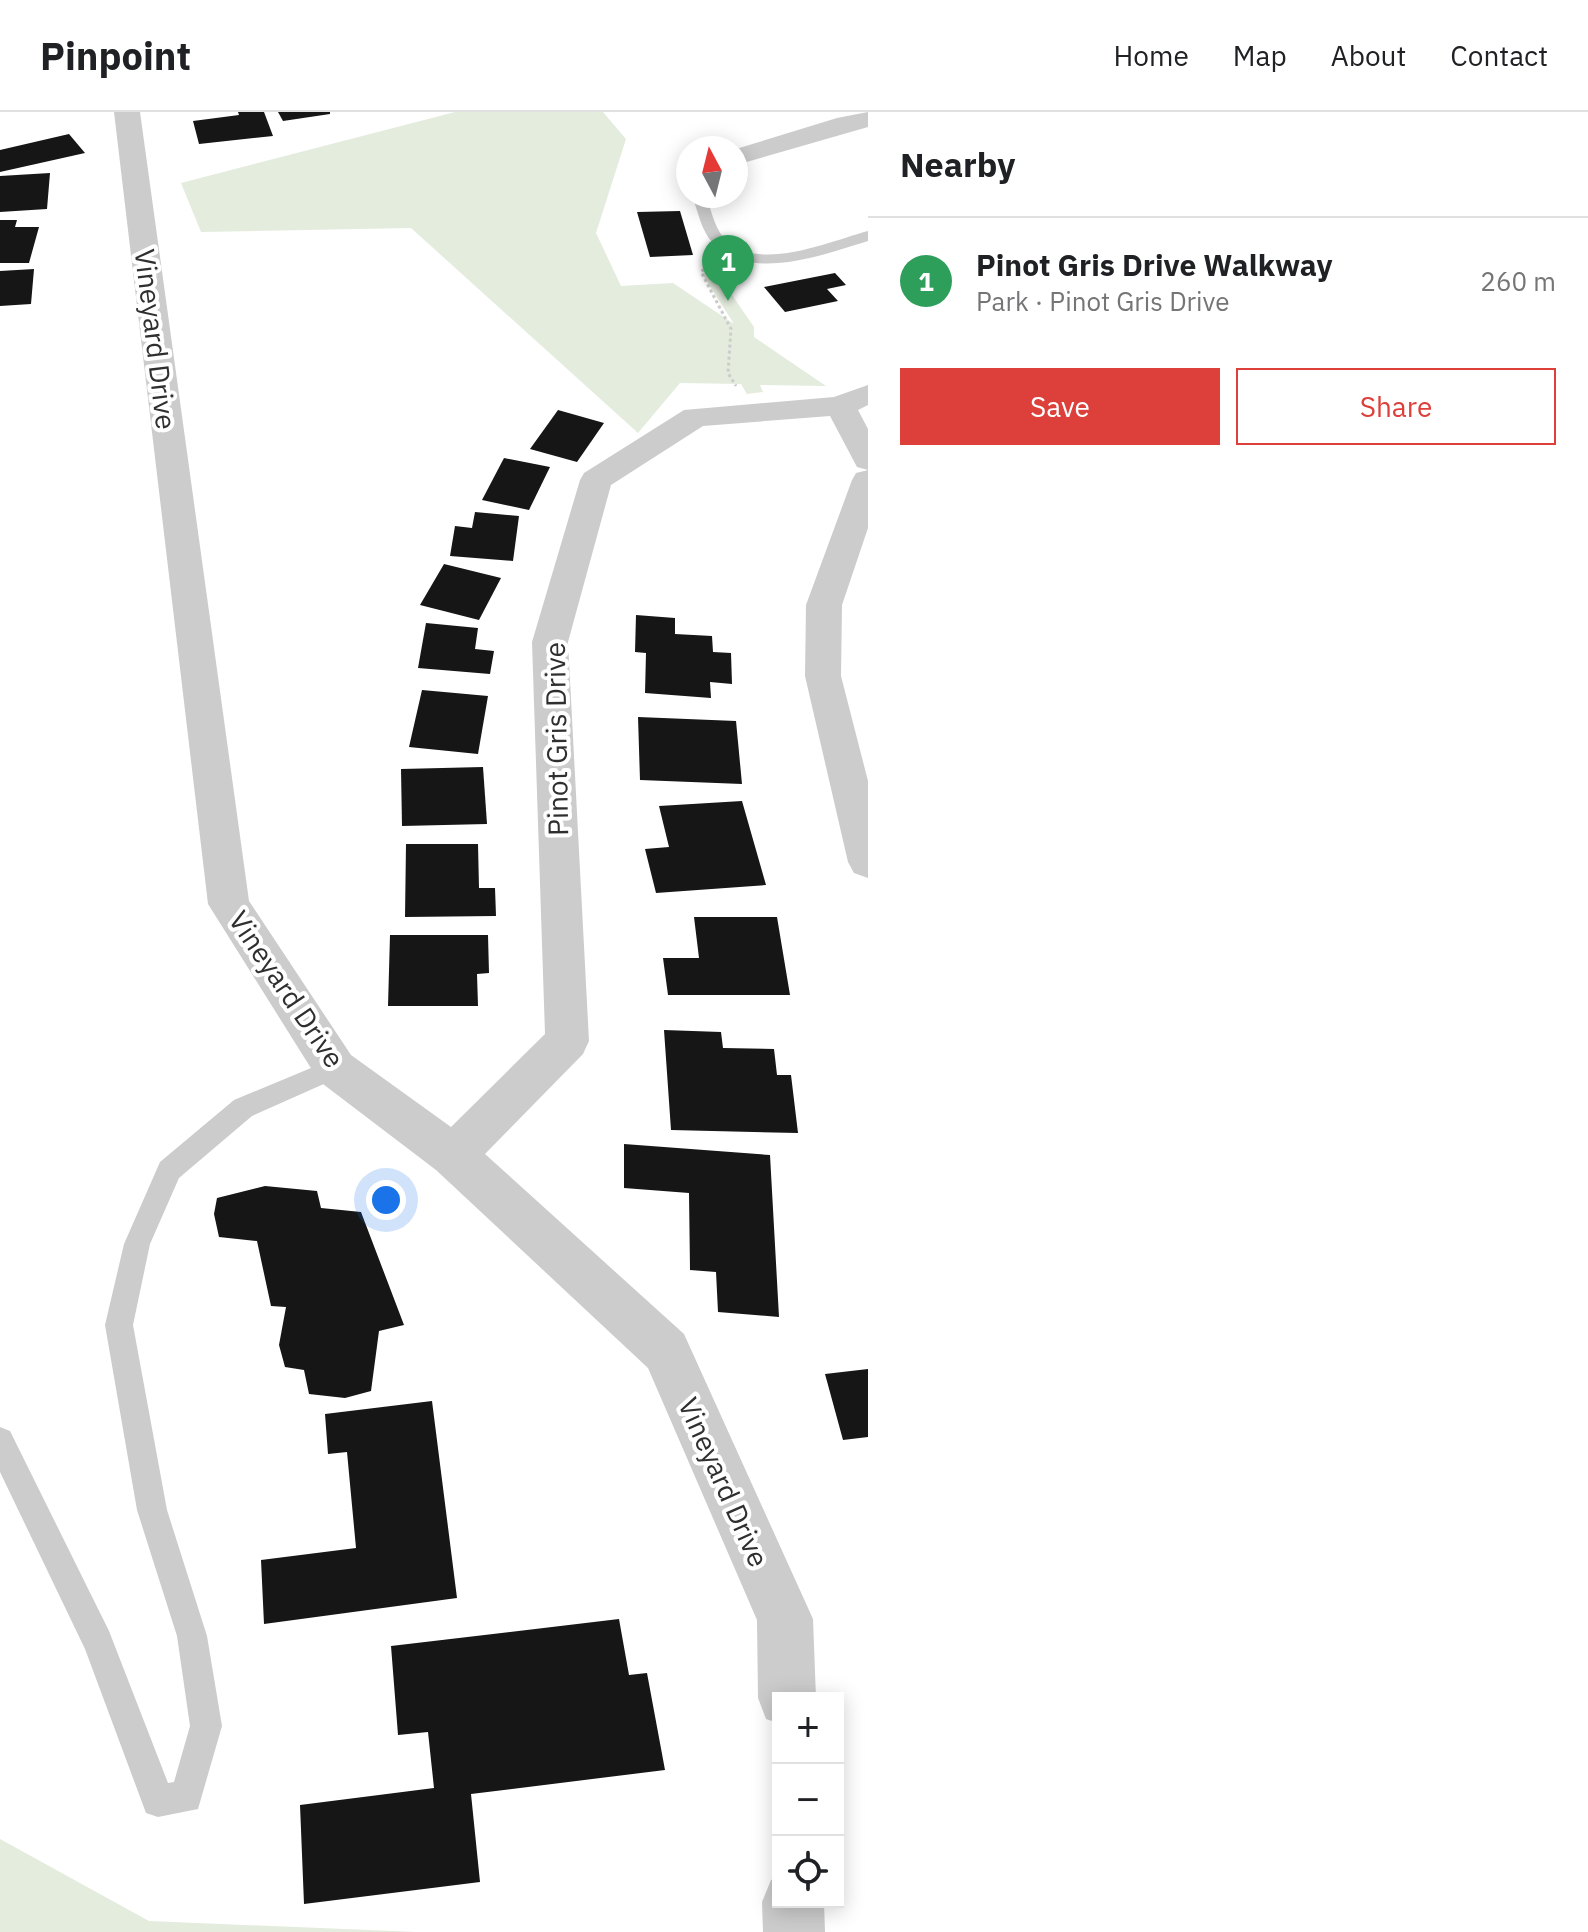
<!DOCTYPE html>
<html lang="en">
<head>
<meta charset="utf-8">
<style>
	:root { --surface:#fff; --page:#f2f2f2; --text:#202124; --muted:#757577; --line:#e0e0e0; --accent:#dd403b }
	body { margin:0; font-family:"IBM Plex Sans",sans-serif; background:var(--page); color:var(--text) }
	.controls { position:absolute; right:24px; bottom:24px; display:grid; overflow:hidden; border-radius:0px; box-shadow:0 4px 20px #0003 }
	.controls button { width:72px; height:72px; display:grid; place-items:center; padding:0; border:0; border-bottom:2px solid var(--line); background:var(--surface); color:var(--text); font:40px sans-serif }
	.compass { position:absolute; left:676px; top:24px; width:72px; height:72px; border-radius:50%; background:var(--surface); box-shadow:0 4px 20px #0003; rotate:353deg }
	.you { position:absolute; left:386px; top:1088px; width:28px; height:28px; margin:-20px; border:6px solid #fff; border-radius:50%; background:#1a73e8; box-shadow:0 0 0 12px #1a73e833 }
	.badge { display:grid; place-items:center; width:52px; height:52px; border-radius:50%; background:var(--accent); color:#fff; font-size:26px; font-weight:700 }
	.pin { position:absolute; translate:-50% -66px; filter:drop-shadow(0 2px 4px #0008) }
	.pin::after { content:''; position:absolute; top:42px; width:28px; height:24px; background:inherit; clip-path:polygon(0 0,100% 0,50% 100%) }
	.list { margin:0; padding:0; list-style:none }
	h2 { display:flex; justify-content:space-between; align-items:center; height:104px; margin:0; padding:0 32px; font-size:34px }
	h2 small { font-size:26px; font-weight:400; color:var(--muted) }
	.list li { display:grid; grid-template-columns:52px 1fr auto; gap:24px; align-items:center; box-sizing:border-box; height:128px; padding:0 32px; border-top:2px solid var(--line) }
	.list b { display:block; font-size:30px; white-space:nowrap }
	.list p { margin:0; font-size:26px; white-space:nowrap; color:var(--muted) }
	.list em { font-size:26px; font-style:normal; color:var(--muted) }
	.actions { display:flex; gap:16px; padding:24px 32px }
	.actions a { flex:1; padding:18px 0; border:2px solid var(--accent); border-radius:0px; text-align:center; font-size:28px; color:var(--accent) }
	.actions .main { background:var(--accent); color:#fff }
	.icon { flex:none; width:44px; height:44px; fill:none; stroke:currentColor; stroke-width:2; stroke-linecap:round; stroke-linejoin:round }
	.map { position:relative; flex:none; width:868px; height:1820px; overflow:hidden }
	header { display:flex; align-items:center; gap:48px; box-sizing:border-box; height:112px; padding:0 40px; background:var(--surface); border-bottom:2px solid var(--line) }
	header strong { font-size:38px }
	nav { display:flex; gap:44px; margin-inline-start:auto; font-size:28px }
	main { display:flex }
	aside { flex:1; background:var(--surface) }
	.map>svg:first-child { display:block }
	.green { fill:#e4ecde }
	.building { fill:#161616 }
	.lines { fill:none; stroke-linecap:round; stroke-linejoin:round }
	.path { stroke:#ccc; stroke-width:3; stroke-dasharray:3 3; stroke-linecap:butt }
	.service { fill:#ccc; fill-rule:evenodd }
	.minor { fill:#ccc; fill-rule:evenodd }
	.labels { text-anchor:middle; dominant-baseline:central; stroke-width:8; stroke-linejoin:round; paint-order:stroke }
	.street-label { font-size:28px; fill:#2f2f2f; stroke:#fff }
</style>
</head>
<body>
<header>
<strong>Pinpoint</strong>
<nav><a>Home</a><a>Map</a><a>About</a><a>Contact</a></nav>
</header>
<main>
<div class="map">
<svg width="868" height="1820" viewBox="0 0 868 1820">
	<rect width="100%" height="100%" fill="#fff"/>
	<g class="green">
		<path d="M 455,0 L 603,0 L 626,27 L 596,121 L 621,174 L 673,171 L 734,212 L 702,162 L 726,144 L 738,149 L 719,164 L 754,215 L 754,225 L 826,274 L 760,273 L 763,280 L 747,282 L 741,272 L 680,271 L 638,321 L 411,116 L 201,120 L 181,71 Z"/>
		<path d="M 0,1727 L 149,1809 L 417,1820 L 0,1820 Z"/>
	</g>
	<g class="building">
		<path d="M 238,0 L 264,0 L 273,24 L 199,32 L 193,9 L 239,3 Z"/>
		<path d="M 278,0 L 330,0 L 330,2 L 283,9 Z"/>
		<path d="M 69,22 L 85,41 L 0,60 L 0,38 Z"/>
		<path d="M 50,61 L 47,97 L 0,100 L 0,64 Z"/>
		<path d="M 680,99 L 693,143 L 650,145 L 637,100 Z"/>
		<path d="M 0,108 L 17,108 L 15,115 L 39,115 L 29,151 L 0,151 Z"/>
		<path d="M 34,157 L 31,192 L 0,194 L 0,159 Z"/>
		<path d="M 835,161 L 846,173 L 827,177 L 838,189 L 785,200 L 764,175 Z"/>
		<path d="M 558,298 L 604,311 L 577,350 L 530,337 Z"/>
		<path d="M 504,346 L 550,355 L 529,398 L 482,388 Z"/>
		<path d="M 475,400 L 519,404 L 513,449 L 450,444 L 455,414 L 472,416 Z"/>
		<path d="M 444,452 L 501,466 L 479,508 L 420,493 Z"/>
		<path d="M 636,503 L 675,506 L 675,522 L 712,524 L 713,540 L 731,541 L 732,572 L 710,570 L 711,586 L 645,581 L 646,541 L 635,540 Z"/>
		<path d="M 426,511 L 478,516 L 475,537 L 494,539 L 490,562 L 418,556 Z"/>
		<path d="M 422,578 L 488,584 L 478,642 L 409,635 Z"/>
		<path d="M 638,605 L 736,609 L 742,672 L 640,668 Z"/>
		<path d="M 483,655 L 487,712 L 402,714 L 401,657 Z"/>
		<path d="M 742,689 L 766,773 L 656,781 L 645,737 L 669,735 L 659,694 Z"/>
		<path d="M 406,732 L 478,732 L 479,776 L 495,776 L 496,804 L 405,805 Z"/>
		<path d="M 694,805 L 777,805 L 790,883 L 668,883 L 663,846 L 699,846 Z"/>
		<path d="M 390,823 L 488,823 L 489,861 L 477,862 L 478,894 L 388,894 Z"/>
		<path d="M 664,918 L 721,920 L 723,936 L 774,937 L 777,963 L 791,963 L 798,1021 L 671,1018 Z"/>
		<path d="M 624,1032 L 770,1043 L 779,1205 L 718,1200 L 716,1160 L 690,1158 L 689,1081 L 624,1076 Z"/>
		<path d="M 265,1074 L 317,1079 L 321,1096 L 361,1100 L 404,1213 L 379,1219 L 371,1279 L 345,1286 L 309,1282 L 304,1258 L 285,1255 L 279,1233 L 286,1195 L 271,1194 L 257,1129 L 219,1125 L 214,1102 L 217,1086 Z"/>
		<path d="M 868,1257 L 868,1325 L 843,1328 L 825,1262 Z"/>
		<path d="M 432,1289 L 457,1486 L 264,1512 L 261,1448 L 356,1436 L 347,1340 L 328,1342 L 325,1302 Z"/>
		<path d="M 619,1507 L 629,1563 L 647,1561 L 665,1658 L 471,1682 L 480,1770 L 304,1792 L 300,1693 L 434,1676 L 428,1620 L 398,1623 L 391,1534 Z"/>
	</g>
	<g class="lines">
		<path class="path" d="M 708,153 L 701,160 L 731,217 L 728,261 L 736,274"/>
		<g class="service">
			<path d="M 692,84 L 706,84 C 711,97 714,114 723,125 C 755,163 830,129 868,119 L 868,129 C 825,142 747,172 712,130 C 701,118 698,99 692,84 Z"/>
			<path d="M 335,946 L 344,949 L 347,956 L 344,963 L 252,1004 L 179,1066 L 150,1132 L 133,1213 L 167,1398 L 207,1524 L 222,1614 L 198,1697 L 158,1705 L 146,1701 L 85,1537 L 0,1360 L 0,1315 L 10,1319 L 109,1519 L 168,1671 L 174,1670 L 190,1614 L 177,1524 L 137,1398 L 105,1213 L 124,1132 L 160,1050 L 234,988 Z"/>
		</g>
		<g class="minor">
			<path d="M 114,0 L 140,0 L 249,789 L 351,943 L 451,1015 L 545,922 L 532,530 L 580,368 L 584,361 L 684,298 L 834,285 L 868,273 L 868,293 L 858,298 L 868,317 L 868,358 L 857,355 L 830,304 L 703,314 L 611,373 L 568,530 L 589,929 L 583,942 L 485,1042 L 684,1222 L 813,1507 L 816,1586 L 778,1586 L 778,1611 L 766,1607 L 758,1586 L 757,1508 L 648,1256 L 436,1058 L 319,969 L 208,792 Z"/>
			<path d="M 868,0 L 868,15 L 736,53 L 736,37 L 837,6 Z"/>
			<path d="M 868,358 L 868,416 L 842,493 L 841,564 L 868,669 L 868,766 L 854,761 L 848,750 L 805,564 L 806,493 L 852,368 L 856,361 Z"/>
			<path d="M 778,1765 L 778,1790 L 824,1790 L 825,1820 L 763,1820 L 762,1790 L 771,1768 Z"/>
		</g>
	</g>
	<g class="labels">
		<g class="street-label">
			<text transform="translate(156 227) rotate(83)">Vineyard Drive</text>
			<text transform="translate(556 627) rotate(-91)">Pinot Gris Drive</text>
			<text transform="translate(287 877) rotate(56)">Vineyard Drive</text>
			<text transform="translate(724 1370) rotate(66)">Vineyard Drive</text>
		</g>
	</g>
</svg>
<div class="controls">
<button>+</button>
<button>−</button>
<button><svg class="icon" aria-label="locate" viewBox="0 0 24 24"><circle cx="12" cy="12" r="6"/><path d="M12 2v4M12 18v4M2 12h4M18 12h4"/></svg></button>
</div>
<svg class="compass" viewBox="-18 -18 36 36"><path d="M0-13l5 13h-10z" fill="#e53935"/><path d="M0 13l5-13h-10z" fill="#757577"/></svg>
<div class="you"></div>
<div class="pin badge" style="left:728px;top:189px;background:#2e9e5b">1</div>
</div>
<aside>
<h2>Nearby<small></small></h2>
<ul class="list">
<li><span class="badge" style="background:#2e9e5b">1</span><div><b>Pinot Gris Drive Walkway</b><p>Park · Pinot Gris Drive</p></div><em>260 m</em></li>
</ul>
<div class="actions"><a class="main">Save</a><a>Share</a></div>
</aside>
</main>
</body>
</html>
